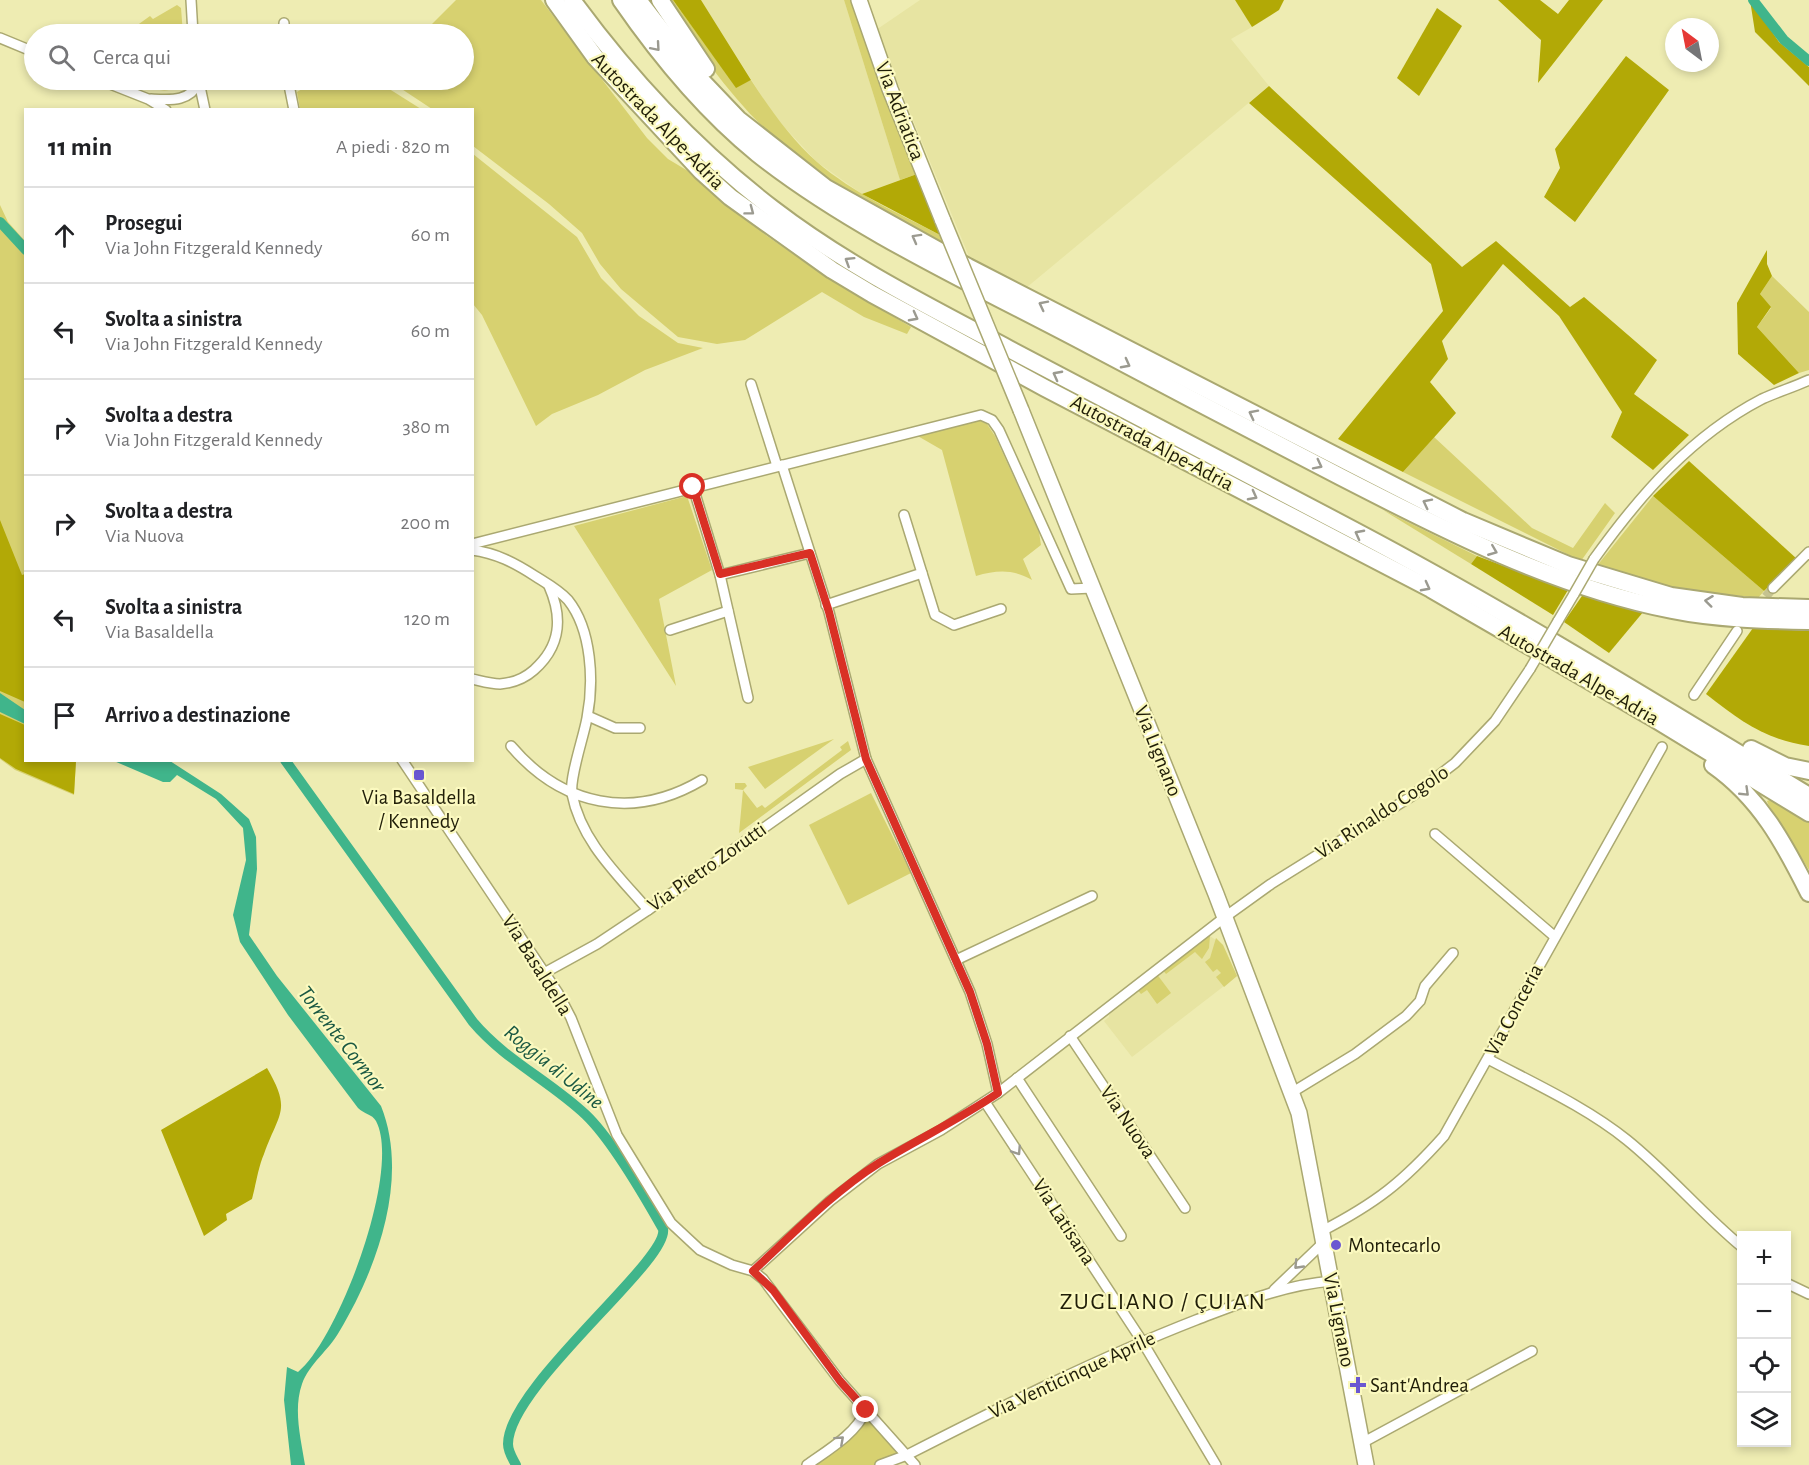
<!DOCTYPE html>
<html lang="it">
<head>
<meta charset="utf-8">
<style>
	:root { --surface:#fff; --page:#f2f2f2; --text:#202124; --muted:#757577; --line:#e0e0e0 }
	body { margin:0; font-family:"Alegreya Sans",sans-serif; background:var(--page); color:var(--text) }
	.controls { position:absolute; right:18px; bottom:18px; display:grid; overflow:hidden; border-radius:0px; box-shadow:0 3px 9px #0003 }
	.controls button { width:54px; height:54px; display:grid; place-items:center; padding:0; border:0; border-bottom:2px solid var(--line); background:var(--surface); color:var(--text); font:30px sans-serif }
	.compass { position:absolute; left:1665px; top:18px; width:54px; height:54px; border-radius:50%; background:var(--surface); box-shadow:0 3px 9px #0003; rotate:328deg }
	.stop { position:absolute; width:18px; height:18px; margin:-14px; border:4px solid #d93025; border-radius:50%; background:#fff }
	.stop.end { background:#d93025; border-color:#fff; box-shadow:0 2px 6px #0008 }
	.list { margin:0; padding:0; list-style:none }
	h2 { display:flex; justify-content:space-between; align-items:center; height:78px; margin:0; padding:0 24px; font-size:26px }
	h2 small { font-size:20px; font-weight:400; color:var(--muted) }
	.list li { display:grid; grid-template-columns:39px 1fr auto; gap:18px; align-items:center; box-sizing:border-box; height:96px; padding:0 24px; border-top:2px solid var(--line) }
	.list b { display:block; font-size:22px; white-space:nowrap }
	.list p { margin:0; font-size:20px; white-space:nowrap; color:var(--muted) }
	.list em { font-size:20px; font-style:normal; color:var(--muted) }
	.icon { flex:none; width:33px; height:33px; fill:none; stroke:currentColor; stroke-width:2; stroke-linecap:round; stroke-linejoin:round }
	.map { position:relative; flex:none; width:1809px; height:1465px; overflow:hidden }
	.search { position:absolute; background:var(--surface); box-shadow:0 3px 9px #0003; left:24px; top:24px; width:450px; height:66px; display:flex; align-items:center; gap:15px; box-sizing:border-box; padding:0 21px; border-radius:33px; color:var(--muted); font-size:22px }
	.panel { position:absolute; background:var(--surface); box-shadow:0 3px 9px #0003; left:24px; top:108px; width:450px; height:654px; border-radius:0px }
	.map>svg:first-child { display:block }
	.built { fill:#e7e4a2 }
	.green { fill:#d7d170 }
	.forest { fill:#b2a906 }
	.water { fill:#40b58b }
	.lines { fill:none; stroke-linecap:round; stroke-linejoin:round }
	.canal { stroke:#40b58b; stroke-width:10 }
	.street-tunnel { stroke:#c5c390; stroke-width:9; stroke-dasharray:9 4.5; stroke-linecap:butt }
	.street-casing { stroke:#aaa871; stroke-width:12 }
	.primary-casing { stroke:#aaa871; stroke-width:18 }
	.highway-casing { stroke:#aaa871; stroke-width:20 }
	.street { stroke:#fff; stroke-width:9 }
	.primary { stroke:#fff; stroke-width:15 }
	.highway { stroke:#fff; stroke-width:16 }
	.street-bridge-casing { stroke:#aaa871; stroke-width:12; stroke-linecap:butt }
	.primary-bridge-casing { stroke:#aaa871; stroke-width:18; stroke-linecap:butt }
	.street-bridge { stroke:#fff; stroke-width:9 }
	.primary-bridge { stroke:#fff; stroke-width:15 }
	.oneway { stroke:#9b9a90 }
	.route { stroke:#d93025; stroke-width:8 }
	.poi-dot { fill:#6a57d1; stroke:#fbf9bf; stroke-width:2 }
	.labels { text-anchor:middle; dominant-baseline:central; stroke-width:4.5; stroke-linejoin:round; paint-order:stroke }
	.street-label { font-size:21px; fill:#201e08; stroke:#fbf9bf }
	.poi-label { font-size:21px; fill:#201e08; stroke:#fbf9bf; text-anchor:start }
	.water-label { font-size:22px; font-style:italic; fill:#1b5943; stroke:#fbf9bf }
	.quarter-label { font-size:24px; letter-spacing:1.5px; fill:#201e08; stroke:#fbf9bf }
</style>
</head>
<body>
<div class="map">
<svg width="1809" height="1465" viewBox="0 0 1809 1465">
	<rect width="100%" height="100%" fill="#eeecb2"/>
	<g class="built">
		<path d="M 701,0 L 844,0 L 900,180 L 862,194 L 817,162 L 774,116 Z"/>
		<path d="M 920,0 L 1235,0 L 1252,27 L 1231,39 L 1269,86 L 1026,288 L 970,259 L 876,30 Z"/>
		<path d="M 1210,936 L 1223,945 L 1237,976 L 1132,1057 L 1104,1021 L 1109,1017 L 1109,1011 L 1205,937 Z"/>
	</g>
	<g class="green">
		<path d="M 456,0 L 541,0 L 647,138 L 668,159 L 693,174 L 767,236 L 827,277 L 911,327 L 907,334 L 864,317 L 822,292 L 745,340 L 717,344 L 678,337 L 621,289 L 600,264 L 582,233 L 549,204 L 473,146 L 472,110 L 432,109 L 388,80 L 464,80 L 464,34 L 422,34 Z"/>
		<path d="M 665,0 L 673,0 L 736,87 L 751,80 C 770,109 791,139 817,162 C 853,193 898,213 940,235 L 945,248 C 892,218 838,189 790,151 C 738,109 701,55 665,0 Z"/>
		<path d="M 844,0 L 852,0 L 917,174 L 900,180 Z"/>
		<path d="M 177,5 L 181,8 L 183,34 L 125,34 L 150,16 L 153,19 Z"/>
		<path d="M 126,80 L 184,80 C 172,100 144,86 126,80 Z"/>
		<path d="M 316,80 L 375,80 L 421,109 L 300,109 L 297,92 Z"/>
		<path d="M 473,154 L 577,237 L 601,278 L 639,316 L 678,343 L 703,348 L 645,370 L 598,395 L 552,414 L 536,426 L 482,315 L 473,304 Z"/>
		<path d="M 0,205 L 8,222 L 26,242 L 26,760 L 76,761 L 74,795 L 15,770 L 0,759 Z"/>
		<path d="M 1772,276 L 1809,312 L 1809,370 L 1799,373 L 1757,327 L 1771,308 L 1760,294 Z"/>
		<path d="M 978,420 L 987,424 L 995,436 L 1039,532 L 1041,545 L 1023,559 L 1032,580 C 1013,569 997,570 976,576 L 942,450 L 916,435 Z"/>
		<path d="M 1434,437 L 1532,528 L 1573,548 L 1605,503 L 1615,513 L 1581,561 L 1403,472 Z"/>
		<path d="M 687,496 L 712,570 L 659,599 L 676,686 L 574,526 Z"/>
		<path d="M 1653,496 L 1764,591 L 1758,598 L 1673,588 L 1596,567 Z"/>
		<path d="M 1383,510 L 1477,556 L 1471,564 Z"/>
		<path d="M 834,739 L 765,789 L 748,767 Z"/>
		<path d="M 848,741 L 851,750 L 739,833 L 743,790 L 735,789 L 735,783 L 745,783 L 747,786 L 743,790 L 757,808 L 762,805 L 765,808 L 842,750 L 840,747 Z"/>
		<path d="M 871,793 L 911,873 L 848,905 L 809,825 Z"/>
		<path d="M 1772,799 L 1809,821 L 1809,870 L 1768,804 L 1767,801 Z"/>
		<path d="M 1210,936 L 1209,948 L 1202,959 L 1195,952 L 1166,974 L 1162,969 L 1205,937 Z"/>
		<path d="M 1216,938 L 1223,945 L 1237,976 L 1224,987 L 1216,977 L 1221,973 L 1217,969 L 1213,972 L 1205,962 L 1210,958 Z"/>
		<path d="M 1156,973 L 1171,993 L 1157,1004 L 1147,990 L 1141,994 L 1136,988 Z"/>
		<path d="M 866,1410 L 907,1455 L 880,1465 L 807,1465 L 835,1445 Z"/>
	</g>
	<g class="forest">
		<path d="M 673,0 L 701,0 L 751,80 L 736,88 Z"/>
		<path d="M 1235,0 L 1284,0 L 1279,10 L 1252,27 Z"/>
		<path d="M 1498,0 L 1540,0 L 1558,14 L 1569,0 L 1603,0 L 1538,83 L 1541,40 Z"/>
		<path d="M 1750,0 L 1779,42 L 1809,67 L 1809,86 L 1755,32 Z"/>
		<path d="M 1437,8 L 1462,26 L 1419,96 L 1397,78 Z"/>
		<path d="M 1626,56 L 1669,90 L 1575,222 L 1544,197 L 1560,168 L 1555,149 Z"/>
		<path d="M 1269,86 L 1462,267 L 1496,241 L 1570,307 L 1584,297 L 1657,360 L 1634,394 L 1689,435 L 1653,470 L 1611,437 L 1622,412 L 1559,316 L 1503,264 L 1442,341 L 1448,359 L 1430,382 L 1456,413 L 1403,472 L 1338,439 L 1443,311 L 1431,264 L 1249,103 Z"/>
		<path d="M 917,174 L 940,235 L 862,194 Z"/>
		<path d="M 1767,250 L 1767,264 L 1772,276 L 1760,294 L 1771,307 L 1757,327 L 1799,373 L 1774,385 L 1738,354 L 1737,303 Z"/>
		<path d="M 1689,461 L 1797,559 L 1764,591 L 1653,496 Z"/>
		<path d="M 0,520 L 22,575 L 25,574 L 25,702 L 0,691 Z"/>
		<path d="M 1477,556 L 1568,590 L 1553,615 L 1471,564 Z"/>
		<path d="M 1584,593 L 1644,611 L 1609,653 L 1564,622 Z"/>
		<path d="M 1753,628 L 1809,631 L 1809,746 C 1764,739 1742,722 1706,694 Z"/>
		<path d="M 0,714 L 25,725 L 26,760 L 76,761 L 74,794 L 16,769 L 0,758 Z"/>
		<path d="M 267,1068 C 292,1111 279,1112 264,1154 C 258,1168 256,1184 252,1199 L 226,1214 L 227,1220 L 204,1236 L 161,1130 Z"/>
	</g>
	<g class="water">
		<path d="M 0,693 L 25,710 L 25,724 L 0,712 Z"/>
		<path d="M 114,761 L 170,761 L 221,794 L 249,819 L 256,837 L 257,869 L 249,935 L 277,976 L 381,1106 C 410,1178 377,1269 339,1332 C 329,1350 309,1364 302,1384 C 293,1410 301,1439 305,1465 L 291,1465 L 284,1400 L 287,1367 L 298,1372 C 339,1338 402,1170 376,1121 C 372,1114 364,1114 358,1108 L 288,1015 L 240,942 L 233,915 L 246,860 L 243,828 L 216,799 L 177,775 L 170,782 L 163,782 Z"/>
	</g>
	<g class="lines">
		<g class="canal">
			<path d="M 1753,0 L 1784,40 L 1809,61"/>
			<path d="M 0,222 L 26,250"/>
			<path d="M 285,760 L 473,1022 C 505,1060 550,1081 586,1115 C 611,1139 645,1197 663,1229 C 670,1260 508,1386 508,1444 C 508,1452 513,1459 516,1465"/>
		</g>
		<path class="street-tunnel" d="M 1757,607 L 1773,588"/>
		<defs>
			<g id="street">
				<path d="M 191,0 L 193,34"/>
				<path d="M 284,34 L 284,23"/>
				<path d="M 0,38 L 34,52"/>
				<path d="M 100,80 L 148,99 L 166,110"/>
				<path d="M 288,80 L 294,110"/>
				<path d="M 199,82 L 205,110"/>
				<path d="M 151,99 C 171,100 190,102 199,82"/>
				<path d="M 751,384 L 777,466"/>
				<path d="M 782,465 L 829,612 L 866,759 L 970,992 L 987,1044 L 998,1093"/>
				<path d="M 693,487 L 720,575 L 810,553"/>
				<path d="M 472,544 L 981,415 L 992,420 L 999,430 L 1071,589 L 1092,588"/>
				<path d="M 472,550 C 496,553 515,563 535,576 C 546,583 559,590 568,600 C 592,630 594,682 587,718 C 584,736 569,778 572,794 C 581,841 618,875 648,910"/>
				<path d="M 1594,559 C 1640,495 1691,436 1762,399 C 1777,392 1794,387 1809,380"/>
				<path d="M 922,573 L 935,615 L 954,625 L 1001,609"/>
				<path d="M 720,575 L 748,698"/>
				<path d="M 1773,588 L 1809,552"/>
				<path d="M 826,605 L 922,573 L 904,515"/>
				<path d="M 1558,621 L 1574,594"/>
				<path d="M 670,630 L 728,611"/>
				<path d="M 472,679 C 481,681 491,684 500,684 C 513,683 525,678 534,670 C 561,646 563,618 549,586"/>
				<path d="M 1694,695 L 1737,631"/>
				<path d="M 588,716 L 615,728 L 640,728"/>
				<path d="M 511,746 C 562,806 633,821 702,780"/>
				<path d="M 402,760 L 558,993 L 571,1018 L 617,1135 L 671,1223 L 700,1250 L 732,1265 L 753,1271 L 763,1279 L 840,1381 L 915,1465"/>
				<path d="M 1435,834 L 1554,936"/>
				<path d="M 956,960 L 1092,896"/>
				<path d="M 546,972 L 597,944 L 648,910 L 840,774 L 866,759"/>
				<path d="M 1070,1036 L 1185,1208"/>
				<path d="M 1488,1059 C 1535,1084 1586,1107 1627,1140 C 1668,1173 1701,1213 1742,1247"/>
				<path d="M 1017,1078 L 1121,1236"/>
				<path d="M 1291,1093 L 1355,1054 L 1406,1016 L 1420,1001 L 1425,986 L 1453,953"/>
				<path d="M 985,1102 L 1142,1341 L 1216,1465"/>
				<path d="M 1322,1231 C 1376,1203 1403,1182 1444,1136 L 1662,747"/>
				<path d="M 753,1271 L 830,1201 L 878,1164 L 941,1130 L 998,1093 L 1225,917 L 1271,884 L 1412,796 L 1455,763 L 1495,721 L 1530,669"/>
				<path d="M 1786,1283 L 1809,1294"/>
				<path d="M 1274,1290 L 1324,1242"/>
				<path d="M 1362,1443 L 1532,1351"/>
				<path d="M 807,1465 C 828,1450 856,1434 866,1410"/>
				<path d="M 880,1465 L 907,1455 C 1003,1406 1096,1359 1196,1320 C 1241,1303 1283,1285 1332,1281"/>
			</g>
			<g id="primary">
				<path d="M 859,0 L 890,89 L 943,221"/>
				<path d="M 1021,410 L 1216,894 L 1299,1113 L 1366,1465"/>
			</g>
			<g id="highway">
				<path d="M 554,0 L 595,57 L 701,171 L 730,197 L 832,270 L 872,294 L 1045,388 L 1431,589 L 1650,716 L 1809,813"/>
				<path d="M 572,0 C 629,78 696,150 773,209 C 846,265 928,306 1009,349 C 1125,411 1242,472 1359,533 C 1512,614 1660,706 1809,796"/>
				<path d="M 621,0 C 659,55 705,111 758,154 C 854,230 982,288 1091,346 C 1174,390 1258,434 1341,477 C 1446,531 1555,587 1672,610 C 1716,619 1764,620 1809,621"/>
				<path d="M 638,0 L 697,76 L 738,119 L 826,188 L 968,267 L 1463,521 L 1568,565 L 1671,596 L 1742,606 L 1809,608"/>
				<path d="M 660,0 L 706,69"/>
				<path d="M 1751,749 L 1785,766 L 1809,771"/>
				<path d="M 1713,765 C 1760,798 1784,843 1809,893"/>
			</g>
		</defs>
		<use href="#street" class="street-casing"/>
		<use href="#primary" class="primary-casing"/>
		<use href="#highway" class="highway-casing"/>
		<use href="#street" class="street"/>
		<use href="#primary" class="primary"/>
		<use href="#highway" class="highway"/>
		<defs>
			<g id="street-bridge">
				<path d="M 1574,594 L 1594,559"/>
				<path d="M 1530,669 L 1558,621"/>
			</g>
			<path id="primary-bridge" d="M 943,221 L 1021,410"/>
		</defs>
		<use href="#street-bridge" class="street-bridge-casing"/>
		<use href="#primary-bridge" class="primary-bridge-casing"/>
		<use href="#street-bridge" class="street-bridge"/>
		<use href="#primary-bridge" class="primary-bridge"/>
	</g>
	<defs><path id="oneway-chevron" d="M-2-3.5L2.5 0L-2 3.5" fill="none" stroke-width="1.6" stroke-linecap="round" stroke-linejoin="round" transform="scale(1.5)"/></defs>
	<g class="oneway">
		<use href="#oneway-chevron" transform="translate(656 47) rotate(49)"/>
		<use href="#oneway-chevron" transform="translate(750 211) rotate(37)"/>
		<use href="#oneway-chevron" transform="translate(916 238) rotate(-151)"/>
		<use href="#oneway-chevron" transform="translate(849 261) rotate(-148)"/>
		<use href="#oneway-chevron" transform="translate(1043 305) rotate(-153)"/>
		<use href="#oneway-chevron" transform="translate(914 317) rotate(28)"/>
		<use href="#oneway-chevron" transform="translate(1126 364) rotate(28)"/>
		<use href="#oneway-chevron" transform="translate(1057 375) rotate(-152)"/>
		<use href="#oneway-chevron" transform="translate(1253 414) rotate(-153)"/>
		<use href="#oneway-chevron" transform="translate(1318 465) rotate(27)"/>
		<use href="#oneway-chevron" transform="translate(1253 496) rotate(28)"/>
		<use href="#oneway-chevron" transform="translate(1427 503) rotate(-153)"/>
		<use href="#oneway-chevron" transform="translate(1359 534) rotate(-152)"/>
		<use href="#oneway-chevron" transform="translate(1493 551) rotate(22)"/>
		<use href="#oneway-chevron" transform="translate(1426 587) rotate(28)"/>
		<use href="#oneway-chevron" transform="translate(1709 601) rotate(-173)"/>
		<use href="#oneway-chevron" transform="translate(1745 792) rotate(44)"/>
		<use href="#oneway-chevron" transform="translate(1017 1151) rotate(57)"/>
		<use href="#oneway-chevron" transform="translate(1298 1265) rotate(134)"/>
		<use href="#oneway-chevron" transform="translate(840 1440) rotate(-42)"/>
	</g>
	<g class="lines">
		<path class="route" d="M 693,487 L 720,574 L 810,553 L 829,612 L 866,759 L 970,992 L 987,1044 L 998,1093 C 960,1119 918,1139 879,1163 C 833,1192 793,1234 753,1271 L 773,1290 L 840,1381 L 866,1410"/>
	</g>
	<g class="poi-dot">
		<rect x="413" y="769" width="12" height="12" rx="3"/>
		<circle cx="1336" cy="1245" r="6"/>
		<path d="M1355 1376h6v6h6v6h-6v6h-6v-6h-6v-6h6z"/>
	</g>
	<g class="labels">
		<g class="street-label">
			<text transform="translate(900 111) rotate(69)">Via Adriatica</text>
			<text transform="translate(658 121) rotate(46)">Autostrada Alpe-Adria</text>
			<text transform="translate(1152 443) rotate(28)">Autostrada Alpe-Adria</text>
			<text transform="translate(1579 675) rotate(30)">Autostrada Alpe-Adria</text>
			<text transform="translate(1158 751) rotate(68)">Via Lignano</text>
			<text transform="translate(1382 812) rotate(-33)">Via Rinaldo Cogolo</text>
			<text transform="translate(707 867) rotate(-35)">Via Pietro Zorutti</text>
			<text transform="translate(537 965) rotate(58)">Via Basaldella</text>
			<text transform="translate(1514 1010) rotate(-62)">Via Conceria</text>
			<text transform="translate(1128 1122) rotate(56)">Via Nuova</text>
			<text transform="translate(1064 1222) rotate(57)">Via Latisana</text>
			<text transform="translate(1339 1320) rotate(79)">Via Lignano</text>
			<text transform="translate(1072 1375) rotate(-25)">Via Venticinque Aprile</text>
		</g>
		<g class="poi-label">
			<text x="419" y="797" text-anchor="middle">Via Basaldella<tspan x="419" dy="24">/ Kennedy</tspan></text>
			<text x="1348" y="1245">Montecarlo</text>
			<text x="1370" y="1385">Sant'Andrea</text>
		</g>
		<g class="water-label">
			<text transform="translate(342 1039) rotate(52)">Torrente Cormor</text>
			<text transform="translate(554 1067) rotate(39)">Roggia di Udine</text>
		</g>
		<g class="quarter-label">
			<text x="1163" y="1302">ZUGLIANO / ÇUIAN</text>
		</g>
	</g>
</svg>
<div class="controls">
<button>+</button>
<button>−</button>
<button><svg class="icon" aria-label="locate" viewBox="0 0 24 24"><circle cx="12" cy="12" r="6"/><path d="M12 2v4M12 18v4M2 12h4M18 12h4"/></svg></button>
<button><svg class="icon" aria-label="layers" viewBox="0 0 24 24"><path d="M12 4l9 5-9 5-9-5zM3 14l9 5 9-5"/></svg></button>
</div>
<svg class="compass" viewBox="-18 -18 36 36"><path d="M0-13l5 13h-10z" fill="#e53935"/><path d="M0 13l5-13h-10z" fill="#757577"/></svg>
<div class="stop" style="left:693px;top:487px"></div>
<div class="stop end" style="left:866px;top:1410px"></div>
<div class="search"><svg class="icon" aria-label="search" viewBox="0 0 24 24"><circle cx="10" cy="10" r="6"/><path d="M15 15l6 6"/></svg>Cerca qui</div>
<section class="panel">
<h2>11 min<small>A piedi · 820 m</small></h2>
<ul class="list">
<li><svg class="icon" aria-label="ahead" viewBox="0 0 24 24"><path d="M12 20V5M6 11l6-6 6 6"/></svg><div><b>Prosegui</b><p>Via John Fitzgerald Kennedy</p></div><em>60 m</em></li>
<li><svg class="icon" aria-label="left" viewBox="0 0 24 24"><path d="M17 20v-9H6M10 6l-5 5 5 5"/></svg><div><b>Svolta a sinistra</b><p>Via John Fitzgerald Kennedy</p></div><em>60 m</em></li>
<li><svg class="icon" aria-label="right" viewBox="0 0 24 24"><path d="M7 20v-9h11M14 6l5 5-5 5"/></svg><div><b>Svolta a destra</b><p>Via John Fitzgerald Kennedy</p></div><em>380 m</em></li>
<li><svg class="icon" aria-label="right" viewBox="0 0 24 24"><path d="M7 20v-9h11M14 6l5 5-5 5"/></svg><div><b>Svolta a destra</b><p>Via Nuova</p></div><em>200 m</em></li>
<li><svg class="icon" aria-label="left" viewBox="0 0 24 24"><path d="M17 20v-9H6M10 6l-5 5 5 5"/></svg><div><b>Svolta a sinistra</b><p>Via Basaldella</p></div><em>120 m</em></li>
<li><svg class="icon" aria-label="arrive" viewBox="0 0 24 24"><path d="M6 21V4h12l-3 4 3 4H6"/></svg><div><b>Arrivo a destinazione</b></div></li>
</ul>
</section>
</div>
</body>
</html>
